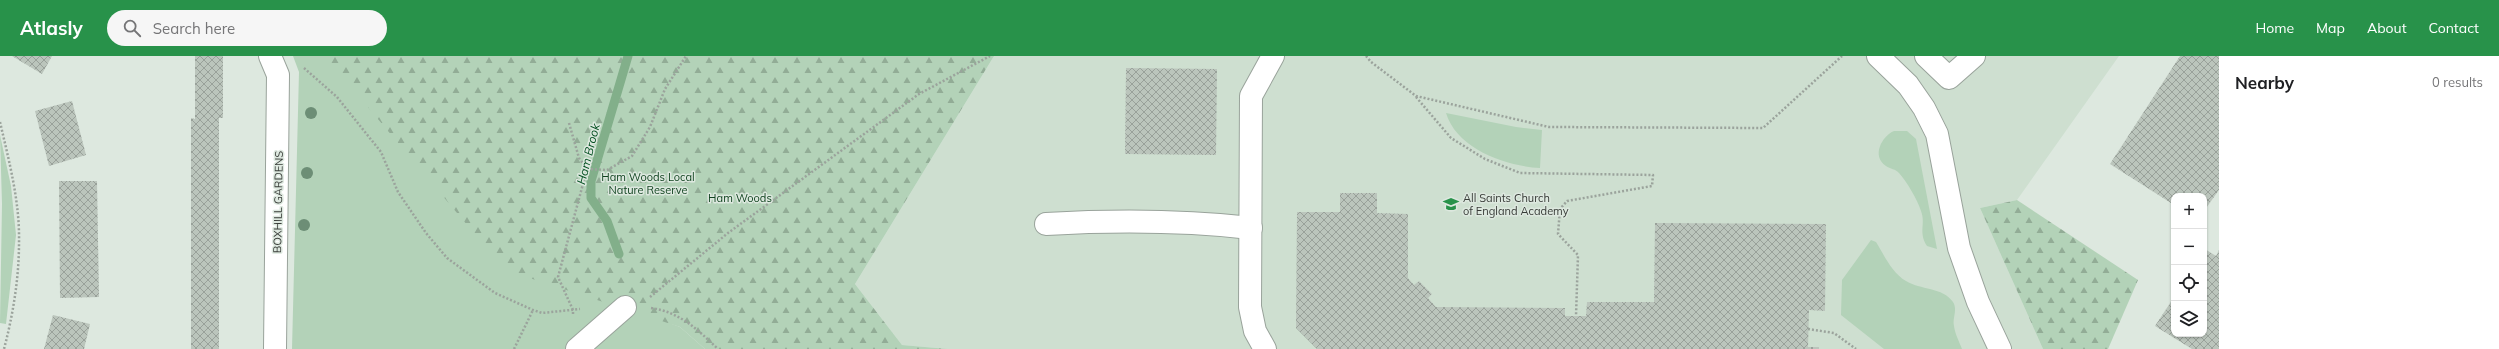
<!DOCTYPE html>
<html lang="en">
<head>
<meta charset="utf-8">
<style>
	:root { --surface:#fff; --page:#f6f6f6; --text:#202124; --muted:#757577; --line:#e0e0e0; --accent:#28924a }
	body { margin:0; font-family:Mulish,sans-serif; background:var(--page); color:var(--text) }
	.controls { position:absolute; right:12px; bottom:12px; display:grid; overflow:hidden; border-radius:8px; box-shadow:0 1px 3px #0004 }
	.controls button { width:36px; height:36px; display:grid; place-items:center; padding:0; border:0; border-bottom:1px solid var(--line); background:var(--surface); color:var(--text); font:20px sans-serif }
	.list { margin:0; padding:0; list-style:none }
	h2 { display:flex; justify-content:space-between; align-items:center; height:52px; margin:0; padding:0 16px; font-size:17px }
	h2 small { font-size:13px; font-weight:400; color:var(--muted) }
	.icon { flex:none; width:22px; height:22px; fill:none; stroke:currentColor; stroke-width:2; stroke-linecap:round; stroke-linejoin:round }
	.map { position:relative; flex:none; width:2219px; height:293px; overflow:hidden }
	header { display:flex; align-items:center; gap:24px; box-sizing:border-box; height:56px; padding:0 20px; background:var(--accent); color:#fff }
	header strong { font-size:19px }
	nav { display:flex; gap:22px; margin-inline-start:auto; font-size:14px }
	.search { width:280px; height:36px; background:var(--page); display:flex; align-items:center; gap:10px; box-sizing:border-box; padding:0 14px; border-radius:22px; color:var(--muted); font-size:15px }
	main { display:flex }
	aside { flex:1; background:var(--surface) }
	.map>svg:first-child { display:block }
	.built { fill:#cedfd0 }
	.green { fill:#b3d2b8 }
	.forest { fill:url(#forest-firs) }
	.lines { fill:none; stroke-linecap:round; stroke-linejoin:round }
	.stream { stroke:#82af8a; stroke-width:9 }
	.building { fill:url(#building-cross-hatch) }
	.minor-casing { stroke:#99a39b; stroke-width:24 }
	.path { stroke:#9ba39c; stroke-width:2.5; stroke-dasharray:2 2; stroke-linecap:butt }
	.minor { stroke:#fff; stroke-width:22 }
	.tree { fill:#6d8e76 }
	.labels { text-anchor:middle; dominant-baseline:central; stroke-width:3; stroke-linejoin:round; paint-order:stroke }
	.park-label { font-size:11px; fill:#114420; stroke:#dde8df }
	.poi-label { font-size:11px; fill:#373b37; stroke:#dde8df; text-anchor:start }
	.street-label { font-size:11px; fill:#373b37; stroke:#dde8df }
	.water-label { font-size:12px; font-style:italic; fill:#045021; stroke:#dde8df }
</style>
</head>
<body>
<header>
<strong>Atlasly</strong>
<div class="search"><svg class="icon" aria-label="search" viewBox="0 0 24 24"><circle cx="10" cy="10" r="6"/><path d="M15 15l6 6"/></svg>Search here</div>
<nav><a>Home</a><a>Map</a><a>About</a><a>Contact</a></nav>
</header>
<main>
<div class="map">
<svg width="2219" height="293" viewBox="0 0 2219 293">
	<defs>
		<pattern id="forest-firs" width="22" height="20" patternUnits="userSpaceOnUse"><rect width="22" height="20" fill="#b3d2b8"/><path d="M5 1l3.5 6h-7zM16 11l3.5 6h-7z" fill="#92ac96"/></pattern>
		<pattern id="building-cross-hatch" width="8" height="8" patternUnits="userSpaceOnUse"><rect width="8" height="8" fill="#bbc5bc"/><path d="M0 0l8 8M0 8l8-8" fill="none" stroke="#99a19a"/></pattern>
	</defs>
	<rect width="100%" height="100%" fill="#dde8df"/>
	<path class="built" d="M 994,0 L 2119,0 L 2017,144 L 1980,152 L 2043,293 L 948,293 L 902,289 L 855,228 Z"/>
	<g class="green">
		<path d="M 293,0 L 994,0 L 672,268 L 680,271 L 705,293 L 292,293 L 299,16 Z"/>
		<path d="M 1446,57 L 1516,71 L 1542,74 L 1540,112 C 1505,110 1457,93 1446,57 Z"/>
		<path d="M 1894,75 L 1907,75 L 1916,83 L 1937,193 L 1927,190 C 1918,176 1926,168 1921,155 C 1917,143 1907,126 1899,117 C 1896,113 1890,113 1886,110 C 1871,100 1882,80 1894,75 Z"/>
		<path d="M 0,79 L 11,130 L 16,179 L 6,268 L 0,267 L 2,148 Z"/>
		<path d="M 1871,184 L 1876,186 C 1884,199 1892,217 1906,225 C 1920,234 1943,231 1953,246 C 1958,254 1952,262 1954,270 C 1955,278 1959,285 1962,293 L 1884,293 L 1841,259 L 1842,224 Z"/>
	</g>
	<g class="forest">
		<path d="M 321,0 L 994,0 L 855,228 L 902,289 L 948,293 L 705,293 L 680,271 L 505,214 L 356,37 Z"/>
		<path d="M 2017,144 L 2138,224 L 2108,293 L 2043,293 L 1980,152 Z"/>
	</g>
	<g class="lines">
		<path class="stream" d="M 619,198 L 607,165 L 591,142 L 591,125 L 628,0"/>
	</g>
	<g class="building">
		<path d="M 12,0 L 52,0 L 42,18 Z"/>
		<path d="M 195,0 L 223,0 L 223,62 L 219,62 L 219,293 L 191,293 L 191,62 L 195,63 Z"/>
		<path d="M 2180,0 L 2219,0 L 2219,134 L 2204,155 L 2204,140 L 2174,140 L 2174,149 L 2110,108 Z"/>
		<path d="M 1126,12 L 1217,13 L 1216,99 L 1125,98 Z"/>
		<path d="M 72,45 L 86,99 L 49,110 L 35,55 Z"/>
		<path d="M 59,125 L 97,125 L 99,241 L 60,242 Z"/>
		<path d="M 1340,137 L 1377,137 L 1377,157 L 1408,158 L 1408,222 L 1414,229 L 1419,225 L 1432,238 L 1428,242 L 1436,251 L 1565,252 L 1565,260 L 1586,260 L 1587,246 L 1654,246 L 1655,167 L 1826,168 L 1825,255 L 1809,254 L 1808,291 L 1819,291 L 1819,293 L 1317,293 L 1296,272 L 1297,156 L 1340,156 Z"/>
		<path d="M 2205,193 L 2216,200 L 2219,194 L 2219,293 L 2192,293 L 2155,270 L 2174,241 L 2174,278 L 2204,278 Z"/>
		<path d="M 53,259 L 90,268 L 84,293 L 44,293 Z"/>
	</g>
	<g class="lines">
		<defs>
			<g id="minor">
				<path d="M 270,0 L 278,19 L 275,293"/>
				<path d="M 1878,0 L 1908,29 L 1924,52 L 1937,78 L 1959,192 L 1978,246 L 2000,293"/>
				<path d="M 1926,0 L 1949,22 L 1974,0"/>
				<path d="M 1046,168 C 1116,164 1181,164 1251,172"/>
				<path d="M 577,293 L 625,251"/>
				<path d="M 1265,293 L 1255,275 L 1250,251 L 1251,40 L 1273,0"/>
			</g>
		</defs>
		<use href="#minor" class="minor-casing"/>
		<g class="path">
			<path d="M 1366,0 L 1371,6 L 1416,40 L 1549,71 L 1763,72 L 1842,0"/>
			<path d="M 304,12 L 337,41 L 381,96 L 398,136 L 426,177 L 447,202 L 495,237 L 533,254 L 542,257 L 580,253"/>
			<path d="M 1416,41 L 1451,82 L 1485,103 L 1520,117 L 1653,119 L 1652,130 L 1567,145 L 1560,153 L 1558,178 L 1578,199 L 1576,260"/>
			<path d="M 0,66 C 9,105 20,146 19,187 C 19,222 13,259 4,293"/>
			<path d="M 569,67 L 579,102 L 587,113 L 558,221 L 573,254 L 573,259"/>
			<path d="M 587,113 L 607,114 L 632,100 L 650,71 L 665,33 L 686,0"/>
			<path d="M 650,241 L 728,177 L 919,38 L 990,0"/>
			<path d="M 651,252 C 680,256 698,274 718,293"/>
			<path d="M 1808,273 L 1834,277 L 1856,293"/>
			<path d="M 514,293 L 533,254"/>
		</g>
		<use href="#minor" class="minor"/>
	</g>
	<g class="tree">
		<circle cx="311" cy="57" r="6"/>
		<circle cx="307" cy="117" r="6"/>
		<circle cx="304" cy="169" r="6"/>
	</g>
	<defs>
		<symbol id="school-bare" viewBox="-9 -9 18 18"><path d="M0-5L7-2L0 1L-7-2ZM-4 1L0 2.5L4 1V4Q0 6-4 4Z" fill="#28924a" stroke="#dde8df" stroke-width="2.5" paint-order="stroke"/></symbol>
	</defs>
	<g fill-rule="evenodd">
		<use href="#school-bare" x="1440" y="137" width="22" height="22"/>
	</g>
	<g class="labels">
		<g class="park-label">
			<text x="648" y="121">Ham Woods Local<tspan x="648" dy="13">Nature Reserve</tspan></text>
			<text x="740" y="142">Ham Woods</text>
		</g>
		<g class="poi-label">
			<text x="1463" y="142">All Saints Church<tspan x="1463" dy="13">of England Academy</tspan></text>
		</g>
		<g class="street-label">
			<text transform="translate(278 146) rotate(-89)">BOXHILL GARDENS</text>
		</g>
		<g class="water-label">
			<text transform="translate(588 98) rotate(-76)">Ham Brook</text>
		</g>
	</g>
</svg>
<div class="controls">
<button>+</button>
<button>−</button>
<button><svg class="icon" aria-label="locate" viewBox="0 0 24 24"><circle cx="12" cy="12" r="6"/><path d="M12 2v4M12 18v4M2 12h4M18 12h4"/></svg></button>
<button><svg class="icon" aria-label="layers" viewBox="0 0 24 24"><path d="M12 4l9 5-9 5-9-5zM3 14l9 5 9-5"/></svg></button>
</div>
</div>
<aside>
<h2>Nearby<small>0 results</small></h2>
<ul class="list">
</ul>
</aside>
</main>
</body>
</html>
